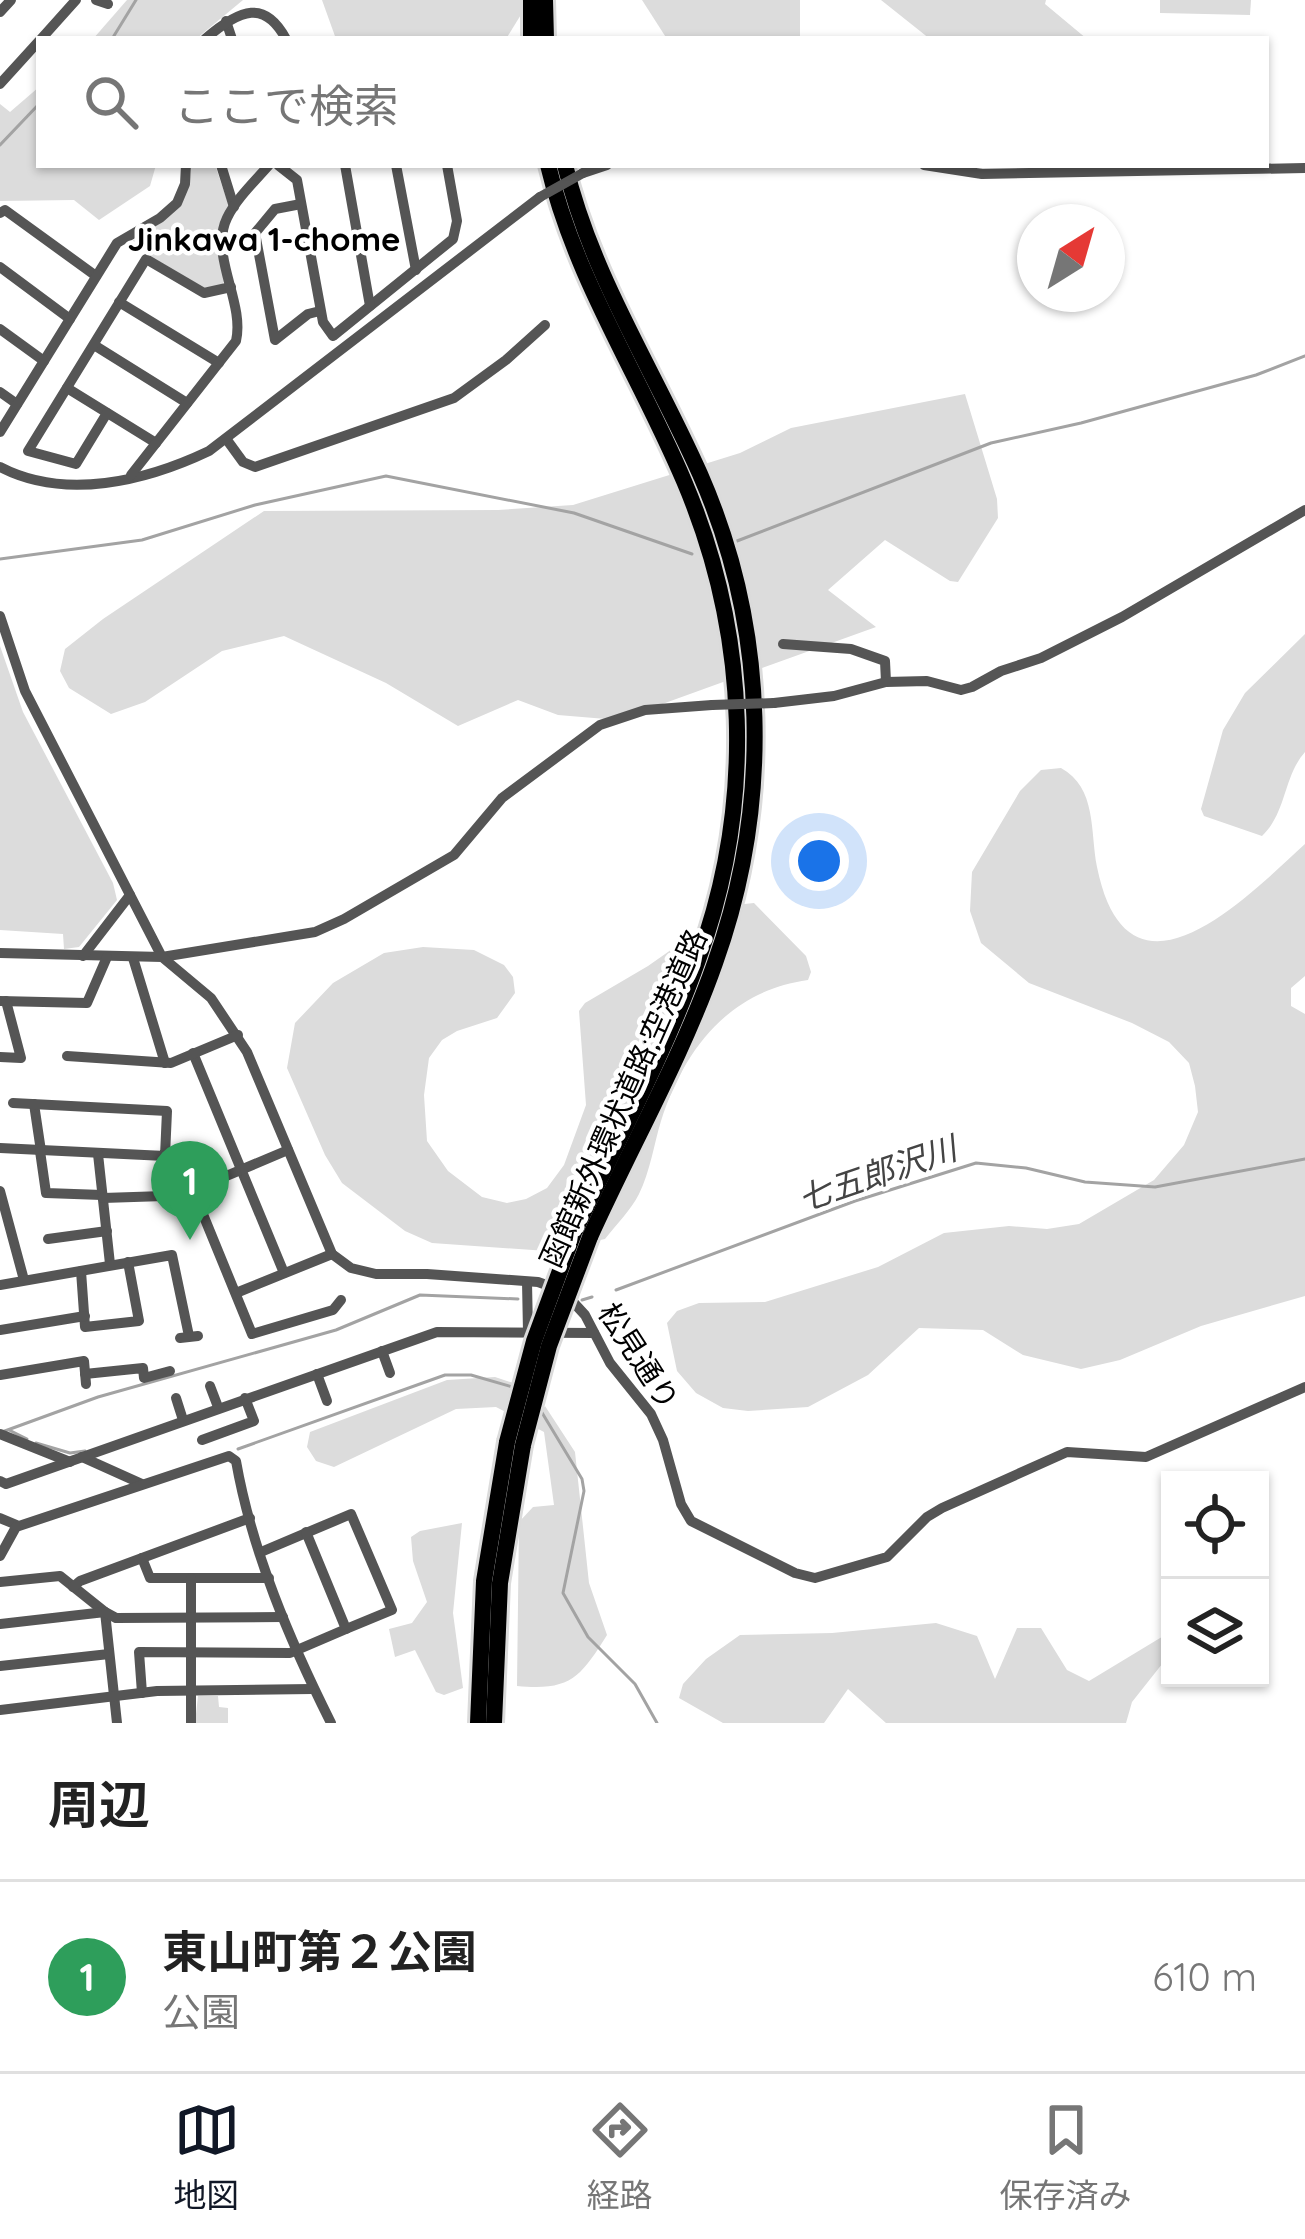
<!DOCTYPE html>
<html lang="ja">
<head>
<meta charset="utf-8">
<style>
	:root { --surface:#fff; --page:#f2f2f2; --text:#222; --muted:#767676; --line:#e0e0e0; --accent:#111827 }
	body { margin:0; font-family:Quicksand,"Noto Sans JP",sans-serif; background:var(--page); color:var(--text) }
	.controls { position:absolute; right:36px; bottom:36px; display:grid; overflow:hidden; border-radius:0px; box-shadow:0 3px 9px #0004 }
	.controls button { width:108px; height:108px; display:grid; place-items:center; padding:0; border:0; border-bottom:3px solid var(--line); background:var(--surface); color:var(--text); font:60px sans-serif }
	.compass { position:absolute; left:1017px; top:204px; width:108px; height:108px; border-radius:50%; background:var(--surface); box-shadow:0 3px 9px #0004; rotate:37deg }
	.you { position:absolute; left:819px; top:861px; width:42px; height:42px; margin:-30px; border:9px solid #fff; border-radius:50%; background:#1a73e8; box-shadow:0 0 0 18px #1a73e833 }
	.badge { display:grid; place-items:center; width:78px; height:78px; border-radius:50%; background:var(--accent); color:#fff; font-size:39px; font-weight:700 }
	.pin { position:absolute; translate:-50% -99px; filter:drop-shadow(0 3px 6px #0008) }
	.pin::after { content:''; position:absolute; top:63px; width:42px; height:36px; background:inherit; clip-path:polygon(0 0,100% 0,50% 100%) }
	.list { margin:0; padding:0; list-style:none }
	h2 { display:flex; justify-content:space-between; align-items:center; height:156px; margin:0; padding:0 48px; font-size:51px }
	h2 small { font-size:39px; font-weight:400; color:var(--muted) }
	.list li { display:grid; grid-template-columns:78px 1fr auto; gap:36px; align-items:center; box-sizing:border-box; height:192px; padding:0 48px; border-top:3px solid var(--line) }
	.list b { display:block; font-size:45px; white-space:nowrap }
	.list p { margin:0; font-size:39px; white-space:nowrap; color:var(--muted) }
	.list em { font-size:39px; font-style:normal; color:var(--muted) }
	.icon { flex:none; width:66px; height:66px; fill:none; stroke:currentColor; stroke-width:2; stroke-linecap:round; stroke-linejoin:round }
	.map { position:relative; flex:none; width:1305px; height:1723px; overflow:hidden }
	.search { position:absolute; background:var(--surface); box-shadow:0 3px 9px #0004; left:36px; right:36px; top:36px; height:132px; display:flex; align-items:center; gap:30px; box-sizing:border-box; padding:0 42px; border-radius:0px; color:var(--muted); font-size:45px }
	.sheet { height:348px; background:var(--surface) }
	nav { display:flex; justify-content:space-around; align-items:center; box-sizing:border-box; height:168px; border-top:3px solid var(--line); background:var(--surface); font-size:33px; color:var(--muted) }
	nav a { display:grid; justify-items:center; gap:6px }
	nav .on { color:var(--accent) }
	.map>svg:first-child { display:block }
	.green { fill:#dcdcdc }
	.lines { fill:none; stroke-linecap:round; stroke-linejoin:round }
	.stream { stroke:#a3a3a3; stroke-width:3 }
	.highway-casing { stroke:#dbdbdb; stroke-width:22 }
	.minor { stroke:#555; stroke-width:10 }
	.highway { stroke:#000; stroke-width:16 }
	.highway-bridge-casing { stroke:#dbdbdb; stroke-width:22; stroke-linecap:butt }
	.minor-bridge { stroke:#555; stroke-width:10 }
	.highway-bridge { stroke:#000; stroke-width:16 }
	.labels { text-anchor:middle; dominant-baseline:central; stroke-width:9; stroke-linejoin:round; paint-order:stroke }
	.street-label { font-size:30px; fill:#000; stroke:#fff }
	.neighbourhood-label { font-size:33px; font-weight:bold; fill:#000; stroke:#fff }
	.water-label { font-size:33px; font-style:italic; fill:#444; stroke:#fff }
</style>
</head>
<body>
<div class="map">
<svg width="1305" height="1723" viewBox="0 0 1305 1723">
	<rect width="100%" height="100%" fill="#fff"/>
	<g class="green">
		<path d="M 127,0 L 243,0 L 196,39 L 93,39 Z"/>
		<path d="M 322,0 L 530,0 L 506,39 L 336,39 Z"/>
		<path d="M 642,0 L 800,0 L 800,39 L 667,39 Z"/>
		<path d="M 881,0 L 1046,0 L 1045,4 L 1087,39 L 930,39 Z"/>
		<path d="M 1160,0 L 1251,0 L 1250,15 L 1160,13 Z"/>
		<path d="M 39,87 L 39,165 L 156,165 L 150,186 L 99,220 L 74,200 L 0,201 L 0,104 L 10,112 Z"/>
		<path d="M 191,165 L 215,165 L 228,203 L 225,280 L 222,285 L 204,288 L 129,243 C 162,223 191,208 191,165 Z"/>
		<path d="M 965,394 L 997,499 L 998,518 L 958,582 L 950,581 L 885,540 L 828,590 L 876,627 L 618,720 L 558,715 L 518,700 L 458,726 L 386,683 L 284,636 L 222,651 L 145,702 L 111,714 L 69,688 L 60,671 L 65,649 L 103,619 L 264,511 L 498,510 L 573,505 L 740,453 L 791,428 Z"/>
		<path d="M 1305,634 L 1305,752 C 1283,777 1287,812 1262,836 L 1204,816 L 1201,809 L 1223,730 L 1245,693 Z"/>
		<path d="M 0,646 L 23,712 L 113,883 L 117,900 L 79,947 L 64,949 L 63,934 L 0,930 Z"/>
		<path d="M 1061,768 C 1097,788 1090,831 1097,867 C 1128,1019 1245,899 1305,844 L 1305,976 L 1291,988 L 1291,1006 L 1305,1014 L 1305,1296 L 1201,1326 L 1120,1360 L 1081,1369 L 1023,1355 L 983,1330 L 919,1328 L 868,1375 L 808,1407 L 748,1411 L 723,1408 L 696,1393 L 677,1371 L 667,1323 L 677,1311 L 699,1303 L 765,1302 L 878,1267 L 944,1233 L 1009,1226 L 1047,1229 L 1079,1224 L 1154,1180 L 1184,1145 L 1198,1112 L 1195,1086 L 1189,1063 L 1169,1042 L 1132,1023 L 1029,983 L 981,943 L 970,911 L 972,872 L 1020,791 L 1041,770 Z"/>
		<path d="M 754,903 L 806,956 L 811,972 L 808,980 C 729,991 684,1049 661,1121 C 654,1144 650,1172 639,1194 C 631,1210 616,1225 605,1239 L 547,1251 L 432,1243 L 405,1231 L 342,1183 L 325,1155 L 287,1068 L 295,1023 L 333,983 L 384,953 L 423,947 L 474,950 L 504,965 L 513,977 L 515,993 L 497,1018 L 457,1031 L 442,1040 L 429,1058 L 424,1095 L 427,1141 L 448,1171 L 482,1197 L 507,1203 L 526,1199 L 547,1188 L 564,1165 L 586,1105 L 579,1011 L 585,1003 L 648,966 L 735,905 Z"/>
		<path d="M 495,1377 L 513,1383 L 509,1405 L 538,1416 L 545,1406 L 575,1452 L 589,1583 L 607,1635 C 580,1678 570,1691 517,1686 L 519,1522 L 533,1507 L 554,1505 L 544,1432 L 496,1407 L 456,1409 L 334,1467 L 316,1461 L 307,1447 L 310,1432 L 447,1380 Z"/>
		<path d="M 462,1523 L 453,1613 L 463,1688 L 444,1695 L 436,1692 L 415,1650 L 395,1657 L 389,1629 L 412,1623 L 427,1602 L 413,1561 L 411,1537 L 420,1531 Z"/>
		<path d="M 936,1623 L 977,1636 L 995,1679 L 1017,1628 L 1041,1628 L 1067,1670 L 1089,1681 L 1170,1632 L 1170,1654 L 1132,1702 L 1126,1723 L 886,1723 L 848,1689 L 824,1723 L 723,1723 L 679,1698 L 683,1684 L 706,1659 L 740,1635 L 832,1633 Z"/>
		<path d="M 198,1696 L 218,1696 L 219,1707 L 228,1708 L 228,1723 L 195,1723 Z"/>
	</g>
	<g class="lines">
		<g class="stream">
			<path d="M 112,39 L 136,0"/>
			<path d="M 0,145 L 39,104"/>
			<path d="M 737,541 L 991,443 L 1081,423 L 1256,375 L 1305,356"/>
			<path d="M 0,559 L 142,540 L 255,505 L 386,476 L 574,513 L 692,554"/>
			<path d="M 616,1290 L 855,1201 L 976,1163 L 1026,1168 L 1085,1182 L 1155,1187 L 1305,1159"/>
			<path d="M 582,1300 L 592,1297"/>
			<path d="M 541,1411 L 582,1479 L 584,1491 L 563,1593 L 588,1637 L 635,1684 L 657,1723"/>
			<path d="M 9,1430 L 27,1439"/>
			<path d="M 2,1432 L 98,1397 L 336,1330 L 420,1295 L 518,1299"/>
			<path d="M 36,1443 L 70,1453 L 85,1451"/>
			<path d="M 238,1449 L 445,1375 L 471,1375 L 516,1388"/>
		</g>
		<defs>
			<g id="highway">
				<path d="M 545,0 L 546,39"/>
				<path d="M 531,39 L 531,0"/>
				<path d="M 548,165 C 575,279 639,374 684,481 C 749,634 755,804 698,960 C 665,1054 616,1143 574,1233"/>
				<path d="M 565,165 C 592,277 654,370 700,474 C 768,629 772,804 715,963 C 682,1057 631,1146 590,1237"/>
				<path d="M 478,1723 L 484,1581 L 507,1442"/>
				<path d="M 494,1723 L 500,1583 L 523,1445"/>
			</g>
		</defs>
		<use href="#highway" class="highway-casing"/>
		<g class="minor">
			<path d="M 96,0 L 108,4"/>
			<path d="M 0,12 L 11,0"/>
			<path d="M 226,21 L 232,39"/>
			<path d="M 41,39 L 76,0"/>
			<path d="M 205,39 C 241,8 265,0 286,39"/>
			<path d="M 0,84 L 39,41"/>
			<path d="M 221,165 L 234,207"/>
			<path d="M 278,165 L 297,180 L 323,322 L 333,336 L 453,239 L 457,221 L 447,165"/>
			<path d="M 345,165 L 370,306"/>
			<path d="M 396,165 L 416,270"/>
			<path d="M 924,165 L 982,174 L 1305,168"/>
			<path d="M 583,173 L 607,165"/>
			<path d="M 301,204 L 275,209 L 255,233 L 275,340 L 308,314 L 320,311"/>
			<path d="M 0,213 L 5,210 L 96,276"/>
			<path d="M 0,267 L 70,319"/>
			<path d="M 119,302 L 219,363"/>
			<path d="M 0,329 L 44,361"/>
			<path d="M 94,345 L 187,403"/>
			<path d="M 67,388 L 156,443"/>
			<path d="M 0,392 L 17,404"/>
			<path d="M 107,413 L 76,464 L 28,451 L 146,259 L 204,293 L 231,287"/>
			<path d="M 0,432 L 117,243 L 160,218 L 177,203 L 185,184 L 186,165"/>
			<path d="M 227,440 L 243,462 L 255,467 L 454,398 L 506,360 L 545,325"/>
			<path d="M 0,467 C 65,501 146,481 209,451 L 540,197"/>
			<path d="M 131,475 L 236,341 C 245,302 209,255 227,218 C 236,199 255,181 269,165"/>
			<path d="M 0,616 L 25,691 L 162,957 L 315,932 L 344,919 L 454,855 L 502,798 L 600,725 L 645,710 L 712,705"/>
			<path d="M 783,644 L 851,649 L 885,661 L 886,682"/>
			<path d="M 774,703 L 834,696 L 886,682 L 927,681 L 961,690 L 972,687 L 1001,671 L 1041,658 L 1122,617 L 1305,510"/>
			<path d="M 0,953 L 162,957 L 211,998 L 247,1052 L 332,1254 L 351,1268 L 376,1274 L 427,1274 L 538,1282 L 563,1291 L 585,1315 L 610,1363 L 651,1414 L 663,1440 L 681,1504 L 691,1521 L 795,1573 L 815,1578 L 887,1557 L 927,1517 L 942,1508 L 1067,1452 L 1146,1457 L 1305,1387"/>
			<path d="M 83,956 L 130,895"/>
			<path d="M 133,958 L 165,1063"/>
			<path d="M 0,1001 L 87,1003 L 107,957"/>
			<path d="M 193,1053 L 284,1273"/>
			<path d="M 67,1056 L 171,1063 L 238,1035"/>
			<path d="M 0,1057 L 21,1058 L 6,1001"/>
			<path d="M 34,1104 L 41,1151"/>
			<path d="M 0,1148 L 165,1156 L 167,1111 L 13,1103"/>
			<path d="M 40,1151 L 46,1193 L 102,1195"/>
			<path d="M 98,1154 L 110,1264"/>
			<path d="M 193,1190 L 252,1334 L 333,1310 L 341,1300"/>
			<path d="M 0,1191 L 24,1280"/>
			<path d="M 103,1198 L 164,1196 L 193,1190 L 288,1150"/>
			<path d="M 48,1239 L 107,1231"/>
			<path d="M 81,1271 L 85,1327 L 139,1321 L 128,1262"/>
			<path d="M 527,1282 L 528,1332"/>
			<path d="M 0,1285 L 172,1255 L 189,1336"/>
			<path d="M 236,1293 L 332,1254"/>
			<path d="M 0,1330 L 85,1316"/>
			<path d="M 180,1338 L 198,1336"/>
			<path d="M 382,1351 L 390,1373"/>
			<path d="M 85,1374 L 143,1368 L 144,1378 L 170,1371"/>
			<path d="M 317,1374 L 327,1401"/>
			<path d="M 0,1375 L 84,1361 L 86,1384"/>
			<path d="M 210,1386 L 218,1407"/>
			<path d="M 176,1398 L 183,1420"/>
			<path d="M 0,1434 L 70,1462"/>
			<path d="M 202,1440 L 254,1421 L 245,1398"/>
			<path d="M 82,1457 L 142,1484"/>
			<path d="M 0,1481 L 6,1484 L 437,1332 L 594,1333"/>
			<path d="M 0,1518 L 19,1526 L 229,1456 L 236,1461 C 252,1552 290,1641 331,1723"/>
			<path d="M 261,1552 L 351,1514 L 392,1610 L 346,1629"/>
			<path d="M 0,1556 L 16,1527"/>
			<path d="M 142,1558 L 150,1578 L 269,1578"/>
			<path d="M 191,1578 L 191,1723"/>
			<path d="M 0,1582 L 60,1576 L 105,1612 L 117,1723"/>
			<path d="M 73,1587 L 80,1581 L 250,1518"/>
			<path d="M 0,1624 L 105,1612 L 116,1618 L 283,1617"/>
			<path d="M 0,1666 L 109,1654"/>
			<path d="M 142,1693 L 139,1652 L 290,1653 L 346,1629 L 306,1532"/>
			<path d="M 0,1710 L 157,1691 L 312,1689"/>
		</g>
		<use href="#highway" class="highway"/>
		<defs>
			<g id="highway-bridge">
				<path d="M 507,1442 L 534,1341 L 574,1233"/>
				<path d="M 523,1445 L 549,1346 L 590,1237"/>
			</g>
		</defs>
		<use href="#highway-bridge" class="highway-bridge-casing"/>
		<g class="minor-bridge">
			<path d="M 540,197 L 583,173"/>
			<path d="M 712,705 L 774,703"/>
		</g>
		<use href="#highway-bridge" class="highway-bridge"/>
	</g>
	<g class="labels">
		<g class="street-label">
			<text transform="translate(623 1098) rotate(-66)">函館新外環状道路;空港道路</text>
			<text transform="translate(639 1356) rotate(57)">松見通り</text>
		</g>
		<g class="neighbourhood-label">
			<text x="264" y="238">Jinkawa 1-chome</text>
		</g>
		<g class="water-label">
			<text transform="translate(877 1173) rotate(-19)">七五郎沢川</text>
		</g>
	</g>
</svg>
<div class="controls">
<button><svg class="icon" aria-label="locate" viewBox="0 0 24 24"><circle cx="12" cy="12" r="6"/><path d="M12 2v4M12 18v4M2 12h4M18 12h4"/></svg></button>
<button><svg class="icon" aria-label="layers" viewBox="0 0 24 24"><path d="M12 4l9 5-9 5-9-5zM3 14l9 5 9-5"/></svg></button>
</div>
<svg class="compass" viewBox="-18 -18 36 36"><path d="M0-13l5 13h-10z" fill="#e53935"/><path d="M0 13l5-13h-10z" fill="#767676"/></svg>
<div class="you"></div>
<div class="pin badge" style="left:190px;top:1240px;background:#2e9e5b">1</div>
<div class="search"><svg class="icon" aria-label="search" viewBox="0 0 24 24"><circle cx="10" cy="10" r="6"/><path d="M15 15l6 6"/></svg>ここで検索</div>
</div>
<section class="sheet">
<h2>周辺<small></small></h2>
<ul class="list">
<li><span class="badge" style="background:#2e9e5b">1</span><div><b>東山町第２公園</b><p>公園</p></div><em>610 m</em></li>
</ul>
</section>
<nav>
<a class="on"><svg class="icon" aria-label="map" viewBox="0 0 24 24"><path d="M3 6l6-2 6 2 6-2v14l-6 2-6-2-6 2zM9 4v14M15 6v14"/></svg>地図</a>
<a><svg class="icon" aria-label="directions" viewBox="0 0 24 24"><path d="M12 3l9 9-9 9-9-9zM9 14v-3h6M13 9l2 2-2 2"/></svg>経路</a>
<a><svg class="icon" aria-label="saved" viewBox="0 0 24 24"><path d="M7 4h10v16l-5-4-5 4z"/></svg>保存済み</a>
</nav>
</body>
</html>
